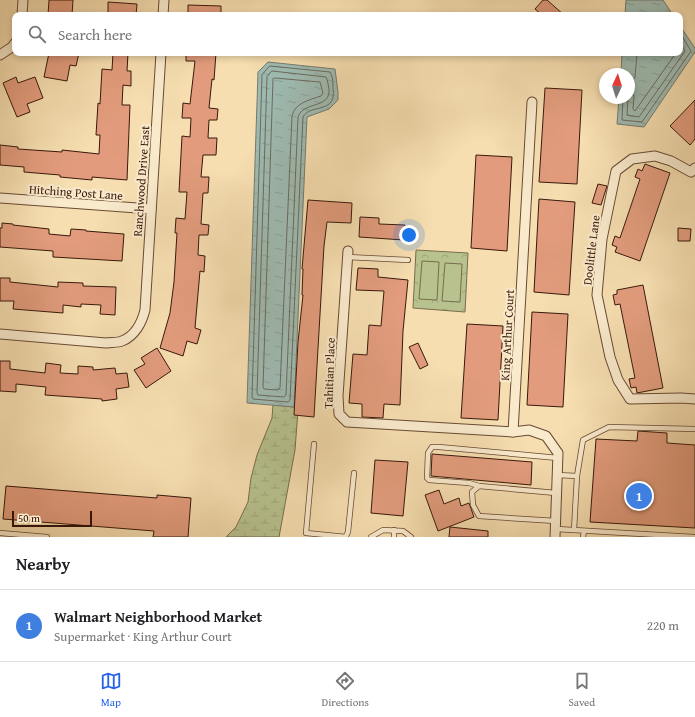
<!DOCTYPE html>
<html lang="en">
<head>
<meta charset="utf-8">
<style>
	:root { --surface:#fff; --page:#f2f2f2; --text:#202124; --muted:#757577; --line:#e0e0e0; --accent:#2563eb }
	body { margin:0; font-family:"Gentium Book Plus",serif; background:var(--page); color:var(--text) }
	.compass { position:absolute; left:599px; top:68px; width:36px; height:36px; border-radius:50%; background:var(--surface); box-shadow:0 2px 6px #0003; rotate:4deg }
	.scale { position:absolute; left:12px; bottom:10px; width:80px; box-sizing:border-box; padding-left:4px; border:2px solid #39180b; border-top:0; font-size:11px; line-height:14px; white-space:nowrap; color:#39180b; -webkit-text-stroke:3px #f9eacc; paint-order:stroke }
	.you { position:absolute; left:409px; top:235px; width:14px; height:14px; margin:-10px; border:3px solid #fff; border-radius:50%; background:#1a73e8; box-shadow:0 0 0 6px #1a73e833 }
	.badge { display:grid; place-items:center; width:26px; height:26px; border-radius:50%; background:var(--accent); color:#fff; font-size:13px; font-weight:700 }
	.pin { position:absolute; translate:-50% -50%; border:2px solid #fff; box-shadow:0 1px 4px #0006 }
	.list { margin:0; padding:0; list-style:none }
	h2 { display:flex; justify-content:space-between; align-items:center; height:52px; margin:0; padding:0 16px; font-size:17px }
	h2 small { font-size:13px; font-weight:400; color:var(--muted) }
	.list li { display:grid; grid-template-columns:26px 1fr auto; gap:12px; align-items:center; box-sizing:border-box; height:72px; padding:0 16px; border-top:1px solid var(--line) }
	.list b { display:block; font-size:15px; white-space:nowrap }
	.list p { margin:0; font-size:13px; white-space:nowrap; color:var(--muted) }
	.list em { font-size:13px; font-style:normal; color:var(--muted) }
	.icon { flex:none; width:22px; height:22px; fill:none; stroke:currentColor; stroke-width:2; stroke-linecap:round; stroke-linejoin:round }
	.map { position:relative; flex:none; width:695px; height:537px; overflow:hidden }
	.search { position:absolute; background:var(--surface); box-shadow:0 2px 6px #0003; left:12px; right:12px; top:12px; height:44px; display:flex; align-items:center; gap:10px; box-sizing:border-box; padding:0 14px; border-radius:8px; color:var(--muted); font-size:15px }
	.sheet { height:124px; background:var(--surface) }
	nav { display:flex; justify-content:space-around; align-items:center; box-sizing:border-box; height:56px; border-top:1px solid var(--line); background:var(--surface); font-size:11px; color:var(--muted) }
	nav a { display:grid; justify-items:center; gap:2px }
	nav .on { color:var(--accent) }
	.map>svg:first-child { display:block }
	.wetland { fill:url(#wetland-marsh); stroke:#786d4d }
	.park { fill:url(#park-crowns); stroke:#786d4d }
	.pitch { fill:#b7c28f; stroke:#786d4d }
	.water { fill:url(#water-ripples); stroke:#767a6f }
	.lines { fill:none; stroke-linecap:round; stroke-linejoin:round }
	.shore { stroke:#6c6a5e; stroke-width:1 }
	.building { fill:#e29c7d; stroke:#39180b }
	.lane-casing { stroke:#684a34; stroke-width:6 }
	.street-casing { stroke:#684a34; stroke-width:11 }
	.lane { stroke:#f9eacc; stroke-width:4.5 }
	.street { stroke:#f9eacc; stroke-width:9 }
	.labels { text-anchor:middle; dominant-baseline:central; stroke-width:4; stroke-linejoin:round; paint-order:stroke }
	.street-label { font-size:12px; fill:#39180b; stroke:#f9eacc }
</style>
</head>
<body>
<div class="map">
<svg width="695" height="537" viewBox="0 0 695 537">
	<defs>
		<pattern id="wetland-marsh" width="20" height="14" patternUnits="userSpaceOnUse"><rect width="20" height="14" fill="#b7c28f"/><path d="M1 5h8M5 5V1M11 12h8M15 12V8" fill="none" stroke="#9ea67a"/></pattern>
		<pattern id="park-crowns" width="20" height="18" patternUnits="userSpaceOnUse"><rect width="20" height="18" fill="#b7c28f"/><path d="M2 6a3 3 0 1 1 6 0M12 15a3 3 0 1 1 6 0" fill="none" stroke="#9ea67a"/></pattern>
		<pattern id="water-ripples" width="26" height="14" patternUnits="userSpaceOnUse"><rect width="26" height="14" fill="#9ebbb2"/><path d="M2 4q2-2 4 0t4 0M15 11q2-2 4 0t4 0" fill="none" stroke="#89a098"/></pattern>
	</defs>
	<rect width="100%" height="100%" fill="#f6deb0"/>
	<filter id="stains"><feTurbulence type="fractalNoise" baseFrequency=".005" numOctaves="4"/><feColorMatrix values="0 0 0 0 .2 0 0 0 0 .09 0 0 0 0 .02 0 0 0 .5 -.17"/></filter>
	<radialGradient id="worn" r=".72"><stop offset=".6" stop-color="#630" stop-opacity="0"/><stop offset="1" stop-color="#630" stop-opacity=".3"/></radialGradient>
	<path class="wetland" d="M 273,405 L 294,407 L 294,405 L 298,410 L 295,450 L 279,537 L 226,537 L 236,527 L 248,502 L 251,478 L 257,455 L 272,418 Z"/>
	<path class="park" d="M 416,250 L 468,253 L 465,312 L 413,308 Z"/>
	<g class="pitch">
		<path d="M 422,261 L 439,262 L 437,300 L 419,299 Z"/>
		<path d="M 445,263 L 462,264 L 460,302 L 442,301 Z"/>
	</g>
	<g class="water">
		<path d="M 626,0 L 663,0 L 673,15 L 625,15 Z"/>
		<path d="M 680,26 L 695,48 L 695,52 L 644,127 L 617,124 L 619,98 L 629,98 L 629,74 L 621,74 L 622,53 L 680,53 Z"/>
		<path d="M 268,62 L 335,69 L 338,92 L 338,100 L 329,109 L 307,117 L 294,407 L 247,403 L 258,72 Z"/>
	</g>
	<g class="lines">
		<g class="shore">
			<path d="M 637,53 L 635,77 L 629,87 L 634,96 L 633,109 L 635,111 L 676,53"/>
			<path d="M 270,66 L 330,72 C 333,77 333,83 333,88 C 337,115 310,103 303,117 L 290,400 L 288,402 L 253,399 L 252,397 L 262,75 Z"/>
			<path d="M 272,71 L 326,77 C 328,81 328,85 329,89 C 331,109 303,101 298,117 L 286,395 L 284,397 L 258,395 L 257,393 L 267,77 Z"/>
			<path d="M 275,78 L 320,82 L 323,93 L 321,96 C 309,100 295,103 292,116 L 280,388 L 278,390 L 264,389 L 263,387 L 273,79 Z"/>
			<path d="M 623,98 L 622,120 L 642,122 L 691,51 L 680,33"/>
			<path d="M 628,98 L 627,115 L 639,117 L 685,51 L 680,42"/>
		</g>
	</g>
	<g class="building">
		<path d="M 49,0 L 73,0 L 72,15 L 48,15 Z"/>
		<path d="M 543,0 L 547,0 L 564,15 L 542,15 L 535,9 Z"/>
		<path d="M 108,2 L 137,4 L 136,15 L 108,15 Z"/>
		<path d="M 188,5 L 221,6 L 221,15 L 188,15 Z"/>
		<path d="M 49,53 L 79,53 L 76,66 L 70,65 L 67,81 L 44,77 Z"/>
		<path d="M 113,53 L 128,53 L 127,71 L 131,71 L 131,86 L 123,85 L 122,105 L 130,105 L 127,180 L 92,177 L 92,180 L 60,177 L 60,175 L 24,172 L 24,167 L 0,165 L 0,145 L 18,147 L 18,149 L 62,152 L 62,150 L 99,154 L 100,135 L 96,135 L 98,103 L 100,104 L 102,69 L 112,70 Z"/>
		<path d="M 186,53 L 216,53 L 214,80 L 212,79 L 209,108 L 218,109 L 217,120 L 209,120 L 208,138 L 217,138 L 216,155 L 203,155 L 201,177 L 209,177 L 208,193 L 203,193 L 201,224 L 209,225 L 208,235 L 199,235 L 198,255 L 205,256 L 204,272 L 200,271 L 195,328 L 201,330 L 197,344 L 187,341 L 183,356 L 160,348 L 170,313 L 174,282 L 177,233 L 175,233 L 176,218 L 185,219 L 187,192 L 179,192 L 182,136 L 190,137 L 191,118 L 182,118 L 183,103 L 190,104 L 195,61 L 186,61 Z"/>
		<path d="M 16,77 L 18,83 L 35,77 L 43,98 L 27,104 L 30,112 L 17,117 L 3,83 Z"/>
		<path d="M 545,88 L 582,90 L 577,184 L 539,182 Z"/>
		<path d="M 695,100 L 695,139 L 690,145 L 670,126 Z"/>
		<path d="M 476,155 L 512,157 L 507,251 L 471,248 Z"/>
		<path d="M 645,164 L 670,173 L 640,261 L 615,252 L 617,247 L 612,245 L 615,236 L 620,238 L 640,179 L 635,177 L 638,169 L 642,171 Z"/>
		<path d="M 598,184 L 607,186 L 601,205 L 592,203 Z"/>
		<path d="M 539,199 L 575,202 L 569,295 L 534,292 Z"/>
		<path d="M 308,200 L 352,203 L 351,223 L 327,222 L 324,246 L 314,417 L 294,415 L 298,342 L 303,295 L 302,295 L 303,269 L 302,269 Z"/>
		<path d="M 360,217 L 379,218 L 379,224 L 405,225 L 404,240 L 359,237 Z"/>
		<path d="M 2,223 L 13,224 L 13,225 L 49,229 L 49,234 L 70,236 L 71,229 L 86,230 L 86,231 L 124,234 L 122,261 L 53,257 L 53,251 L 0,247 L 0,228 L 2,228 Z"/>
		<path d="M 678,228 L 691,229 L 690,241 L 678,241 Z"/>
		<path d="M 358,268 L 378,269 L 378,277 L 408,280 L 403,331 L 400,405 L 384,404 L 383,418 L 362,417 L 362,404 L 349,403 L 353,354 L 367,355 L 369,325 L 381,326 L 384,291 L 356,290 Z"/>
		<path d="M 0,278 L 10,278 L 10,282 L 58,287 L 58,282 L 83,283 L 83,286 L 116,287 L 115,315 L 100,314 L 101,305 L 81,304 L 81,307 L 63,305 L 63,313 L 13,309 L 14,301 L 0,301 Z"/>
		<path d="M 643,285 L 663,388 L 637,393 L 636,387 L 631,388 L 629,379 L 635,378 L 620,304 L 615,305 L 613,295 L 617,294 L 617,290 Z"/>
		<path d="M 532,312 L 568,314 L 563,407 L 527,405 Z"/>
		<path d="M 467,324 L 503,326 L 498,420 L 461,418 Z"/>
		<path d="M 418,343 L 428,365 L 420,369 L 409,347 Z"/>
		<path d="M 157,348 L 171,371 L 146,388 L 134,370 L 145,364 L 141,358 Z"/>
		<path d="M 0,361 L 10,361 L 10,369 L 45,373 L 46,363 L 61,365 L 60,373 L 78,374 L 78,366 L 93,367 L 93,370 L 115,368 L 116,374 L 127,373 L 129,387 L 116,389 L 117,399 L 102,401 L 102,399 L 45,395 L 46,387 L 16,384 L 16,392 L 0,391 Z"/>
		<path d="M 638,431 L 667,433 L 667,443 L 695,445 L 695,528 L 590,522 L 596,439 L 637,441 Z"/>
		<path d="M 432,454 L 532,462 L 531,485 L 431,476 Z"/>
		<path d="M 375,460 L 408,462 L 403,516 L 371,513 Z"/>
		<path d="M 6,486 L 157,498 L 157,495 L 191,498 L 188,537 L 153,537 L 154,531 L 3,519 Z"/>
		<path d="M 439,490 L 444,504 L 459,498 L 461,506 L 469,503 L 474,517 L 438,531 L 425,495 Z"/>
		<path d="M 450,527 L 488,531 L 488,537 L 449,537 Z"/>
	</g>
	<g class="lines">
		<defs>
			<g id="lane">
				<path d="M 347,257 L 408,260"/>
				<path d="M 314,444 L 306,533 L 346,537"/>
				<path d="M 557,475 L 577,476 L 574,530"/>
				<path d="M 577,476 L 583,440 L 609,427 L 695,429"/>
				<path d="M 479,486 L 469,483 L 429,480 L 427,478 L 428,453 L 432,447 L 439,447 L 558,458"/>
				<path d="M 556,493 L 479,486 L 472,492 L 473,505 L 479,516 L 556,521"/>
				<path d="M 556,529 L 694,537"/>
				<path d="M 0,533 L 47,537"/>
				<path d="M 346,536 L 348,532 L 354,473"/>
				<path d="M 371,537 L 383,530 L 403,531 L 411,537"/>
				<path d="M 394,537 L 394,530"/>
				<path d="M 583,537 L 584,531"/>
			</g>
			<g id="street">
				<path d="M 22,15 L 23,0"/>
				<path d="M 163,15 L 164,0"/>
				<path d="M 0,55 L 12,47 L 15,43"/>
				<path d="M 695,168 L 691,172 L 671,161 L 655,156 L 632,159 L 616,171 L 602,239 L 597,295 L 610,357 L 618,380 L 630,399 L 681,398 L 695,399"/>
				<path d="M 0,198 L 151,209"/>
				<path d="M 348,251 L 338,396 L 339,414 L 347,422 L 513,432 L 529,430 L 546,436 L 558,453 L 555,537"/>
				<path d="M 0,334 L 106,343 C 111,342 117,343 122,341 C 135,336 142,322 145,310 L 161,53"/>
				<path d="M 513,432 L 532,102"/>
			</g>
		</defs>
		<use href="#lane" class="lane-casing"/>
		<use href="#street" class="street-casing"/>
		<use href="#lane" class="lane"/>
		<use href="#street" class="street"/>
	</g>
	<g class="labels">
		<g class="street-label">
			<text transform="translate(141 181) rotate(-86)">Ranchwood Drive East</text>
			<text transform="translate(76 192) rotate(4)">Hitching Post Lane</text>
			<text transform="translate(591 250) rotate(-83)">Doolittle Lane</text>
			<text transform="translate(507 335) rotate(-87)">King Arthur Court</text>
			<text transform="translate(329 373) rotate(-88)">Tahitian Place</text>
		</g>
	</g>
	<rect width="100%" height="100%" filter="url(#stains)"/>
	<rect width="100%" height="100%" fill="url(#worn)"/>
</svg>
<svg class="compass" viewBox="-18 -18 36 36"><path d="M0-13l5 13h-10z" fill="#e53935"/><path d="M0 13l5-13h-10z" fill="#757577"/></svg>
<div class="scale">50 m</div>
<div class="you"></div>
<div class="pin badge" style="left:639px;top:496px;background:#3f7fe0">1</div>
<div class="search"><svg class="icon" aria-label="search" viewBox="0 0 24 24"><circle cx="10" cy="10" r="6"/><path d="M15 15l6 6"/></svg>Search here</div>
</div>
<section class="sheet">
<h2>Nearby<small></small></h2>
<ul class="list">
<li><span class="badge" style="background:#3f7fe0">1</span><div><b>Walmart Neighborhood Market</b><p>Supermarket · King Arthur Court</p></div><em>220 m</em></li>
</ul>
</section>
<nav>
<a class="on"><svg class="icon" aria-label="map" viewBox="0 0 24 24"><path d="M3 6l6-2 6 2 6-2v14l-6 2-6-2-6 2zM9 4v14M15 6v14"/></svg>Map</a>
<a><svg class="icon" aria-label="directions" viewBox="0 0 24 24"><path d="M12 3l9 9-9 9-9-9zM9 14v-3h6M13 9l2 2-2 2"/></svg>Directions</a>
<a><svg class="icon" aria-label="saved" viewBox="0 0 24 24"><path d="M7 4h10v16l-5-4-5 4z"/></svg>Saved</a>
</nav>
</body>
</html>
